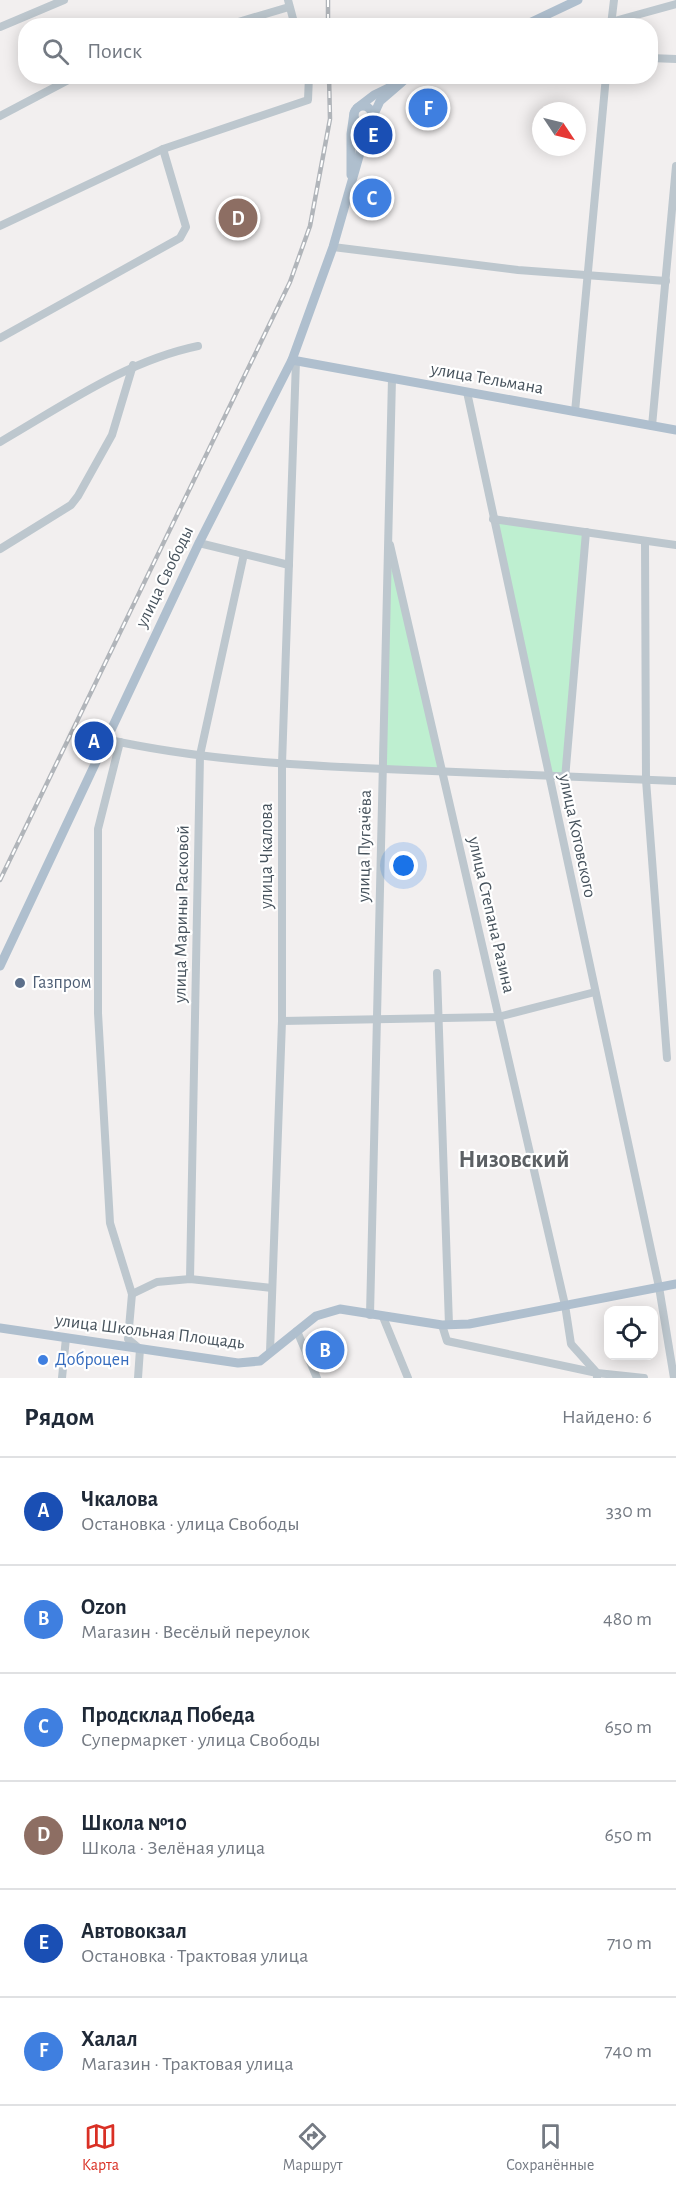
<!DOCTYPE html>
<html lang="ru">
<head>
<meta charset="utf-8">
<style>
	:root { --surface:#fff; --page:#f2f2f3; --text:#1f2937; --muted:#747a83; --line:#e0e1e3; --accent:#d93025 }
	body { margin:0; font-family:"Alegreya Sans",sans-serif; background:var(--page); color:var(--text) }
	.controls { position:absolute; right:18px; bottom:18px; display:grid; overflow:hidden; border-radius:12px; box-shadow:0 3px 15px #0003 }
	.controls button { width:54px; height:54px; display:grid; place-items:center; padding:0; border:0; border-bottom:2px solid var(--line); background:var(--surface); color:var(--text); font:30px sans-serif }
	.compass { position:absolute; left:532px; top:102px; width:54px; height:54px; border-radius:50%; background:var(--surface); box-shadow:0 3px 15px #0003; rotate:125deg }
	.you { position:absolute; left:404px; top:866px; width:21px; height:21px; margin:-15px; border:4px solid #fff; border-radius:50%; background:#1a73e8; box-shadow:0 0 0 9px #1a73e833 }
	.badge { display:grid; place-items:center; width:39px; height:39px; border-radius:50%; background:var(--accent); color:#fff; font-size:20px; font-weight:700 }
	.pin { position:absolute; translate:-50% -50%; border:3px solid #fff; box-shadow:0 2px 6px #0006 }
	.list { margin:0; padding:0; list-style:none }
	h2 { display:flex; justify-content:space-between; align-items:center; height:78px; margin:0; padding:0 24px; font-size:26px }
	h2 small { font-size:20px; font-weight:400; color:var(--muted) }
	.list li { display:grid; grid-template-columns:39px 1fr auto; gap:18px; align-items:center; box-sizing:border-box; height:108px; padding:0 24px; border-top:2px solid var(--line) }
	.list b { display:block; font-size:22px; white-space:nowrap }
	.list p { margin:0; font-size:20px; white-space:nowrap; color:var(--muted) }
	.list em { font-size:20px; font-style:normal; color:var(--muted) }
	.icon { flex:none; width:33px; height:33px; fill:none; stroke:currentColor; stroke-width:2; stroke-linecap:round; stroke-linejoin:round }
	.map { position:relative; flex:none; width:676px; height:1378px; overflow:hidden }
	.search { position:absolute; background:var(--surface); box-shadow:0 3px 15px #0003; left:18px; right:18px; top:18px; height:66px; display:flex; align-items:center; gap:15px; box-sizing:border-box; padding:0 21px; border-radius:24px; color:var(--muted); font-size:22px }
	.sheet { height:726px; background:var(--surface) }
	nav { display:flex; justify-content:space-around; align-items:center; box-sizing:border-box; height:84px; border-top:2px solid var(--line); background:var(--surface); font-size:16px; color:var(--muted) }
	nav a { display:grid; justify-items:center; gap:3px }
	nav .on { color:var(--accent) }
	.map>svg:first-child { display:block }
	.green { fill:#beefd0 }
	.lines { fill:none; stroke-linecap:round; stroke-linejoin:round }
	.minor { stroke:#bdc7ce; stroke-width:8 }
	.major { stroke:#afbfce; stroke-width:9 }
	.rail-casing { stroke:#b1b5ba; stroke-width:4.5 }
	.rail { stroke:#fff; stroke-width:2; stroke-dasharray:7; stroke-linecap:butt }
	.service-dot { fill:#5c6f8a; stroke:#fff; stroke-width:2 }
	.shop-dot { fill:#3f7fe0; stroke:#fff; stroke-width:2 }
	.labels { text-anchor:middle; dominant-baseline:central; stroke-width:4.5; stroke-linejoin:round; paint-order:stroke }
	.street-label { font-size:18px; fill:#47535d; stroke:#fff }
	.service-label { font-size:18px; fill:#4e5e75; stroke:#fff; text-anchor:start }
	.shop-label { font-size:18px; fill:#366cbe; stroke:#fff; text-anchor:start }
	.district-label { font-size:24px; font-weight:bold; fill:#5c6064; stroke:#fff }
</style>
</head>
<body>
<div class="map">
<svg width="676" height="1378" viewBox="0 0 676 1378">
	<rect width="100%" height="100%" fill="#f2efef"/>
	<g class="green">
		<path d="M 493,519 L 586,532 L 565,779 L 549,777 Z"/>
		<path d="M 387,532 L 443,772 L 379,769 Z"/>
	</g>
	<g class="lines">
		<g class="minor">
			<path d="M 288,0 L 295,26"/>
			<path d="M 611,22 L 676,4"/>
			<path d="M 611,25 L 614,0"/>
			<path d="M 225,26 L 289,7"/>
			<path d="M 0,27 L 64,0"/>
			<path d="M 650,58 L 676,59"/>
			<path d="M 0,116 L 76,76"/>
			<path d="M 0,226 L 163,149 L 308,100 L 309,76"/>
			<path d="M 333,247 L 518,270 L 666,281"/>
			<path d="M 0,338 L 180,238 L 186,227 L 163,149"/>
			<path d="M 467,392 L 659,1287 L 674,1378"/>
			<path d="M 575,412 L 606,76"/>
			<path d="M 652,426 L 676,166"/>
			<path d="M 0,442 C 64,405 126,361 198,346"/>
			<path d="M 493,519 L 676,545"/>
			<path d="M 645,541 L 646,780 L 667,1058"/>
			<path d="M 199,543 L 289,565"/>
			<path d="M 390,545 L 565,1305 L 571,1344 L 597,1373 L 597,1378"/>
			<path d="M 0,549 L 71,505 L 78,496 L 112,435 L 133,365"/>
			<path d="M 105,739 C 204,761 306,766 408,770 C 497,774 586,778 676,781"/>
			<path d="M 120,742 L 98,829 L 98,1013 L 110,1223 L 132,1294 L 128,1339 L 140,1349 L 138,1378"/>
			<path d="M 565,779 L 586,532"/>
			<path d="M 437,973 L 449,1325"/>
			<path d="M 282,1021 L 498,1017 L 595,992"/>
			<path d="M 190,1279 L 200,755 L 244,554"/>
			<path d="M 132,1294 L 157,1282 L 190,1279 L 272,1288"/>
			<path d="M 370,1315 L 392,378"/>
			<path d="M 383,1317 L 408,1378"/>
			<path d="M 442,1325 L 447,1341 L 597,1373 L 644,1378"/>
			<path d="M 297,1331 L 317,1378"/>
			<path d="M 270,1352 L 282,1021 L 282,764 L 296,361"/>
			<path d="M 62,1378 L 66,1338"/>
		</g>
		<g class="major">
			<path d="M 523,26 L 578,0"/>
			<circle cx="363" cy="115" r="9"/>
			<path d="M 357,108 L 374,95 L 413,76"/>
			<path d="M 351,175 L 351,134 L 354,113"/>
			<path d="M 292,360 L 676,430"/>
			<path d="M 0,966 L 199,543 L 292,360 L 333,247 L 366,132 L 380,101 L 402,82"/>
			<path d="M 0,1328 L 238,1363 L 260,1361 L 316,1316 L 340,1309 L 442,1325 L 469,1324 L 676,1284"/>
		</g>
		<defs>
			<g id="rail">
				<path d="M 328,0 L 328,26"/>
				<path d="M 0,880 L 290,282 L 310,226 L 330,119 L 329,76"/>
			</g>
		</defs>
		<use href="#rail" class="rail-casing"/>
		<use href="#rail" class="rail"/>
	</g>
	<circle class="service-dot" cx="20" cy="983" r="6"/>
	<circle class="shop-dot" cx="43" cy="1360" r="6"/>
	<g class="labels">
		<g class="street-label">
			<text transform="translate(487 379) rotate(10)">улица Тельмана</text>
			<text transform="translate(165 577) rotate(-64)">улица Свободы</text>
			<text transform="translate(577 836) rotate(78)">улица Котовского</text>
			<text transform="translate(365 846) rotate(-89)">улица Пугачёва</text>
			<text transform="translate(267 856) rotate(-90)">улица Чкалова</text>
			<text transform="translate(182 914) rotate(-89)">улица Марины Расковой</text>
			<text transform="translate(491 915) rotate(77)">улица Степана Разина</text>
			<text transform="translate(150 1332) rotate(7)">улица Школьная Площадь</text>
		</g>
		<g class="service-label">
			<text x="32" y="983">Газпром</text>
		</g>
		<g class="shop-label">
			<text x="55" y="1360">Доброцен</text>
		</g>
		<g class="district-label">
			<text x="514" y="1160">Низовский</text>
		</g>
	</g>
</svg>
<div class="controls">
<button><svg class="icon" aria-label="locate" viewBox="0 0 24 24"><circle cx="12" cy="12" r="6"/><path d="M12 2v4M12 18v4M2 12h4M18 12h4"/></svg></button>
</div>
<svg class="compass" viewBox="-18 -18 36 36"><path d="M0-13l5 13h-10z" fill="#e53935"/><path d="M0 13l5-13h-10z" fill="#747a83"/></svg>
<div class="you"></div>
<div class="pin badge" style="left:94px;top:741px;background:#1a4fb4">A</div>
<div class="pin badge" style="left:325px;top:1350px;background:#3f7fe0">B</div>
<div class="pin badge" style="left:372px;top:198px;background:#3f7fe0">C</div>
<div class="pin badge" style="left:238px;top:218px;background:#8d6e63">D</div>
<div class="pin badge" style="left:373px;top:135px;background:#1a4fb4">E</div>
<div class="pin badge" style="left:428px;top:108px;background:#3f7fe0">F</div>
<div class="search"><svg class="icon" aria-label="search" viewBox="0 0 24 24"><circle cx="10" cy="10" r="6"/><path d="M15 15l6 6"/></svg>Поиск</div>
</div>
<section class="sheet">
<h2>Рядом<small>Найдено: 6</small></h2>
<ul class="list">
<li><span class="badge" style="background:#1a4fb4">A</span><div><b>Чкалова</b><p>Остановка · улица Свободы</p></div><em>330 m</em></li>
<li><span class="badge" style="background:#3f7fe0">B</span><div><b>Ozon</b><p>Магазин · Весёлый переулок</p></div><em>480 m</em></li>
<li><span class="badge" style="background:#3f7fe0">C</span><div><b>Продсклад Победа</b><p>Супермаркет · улица Свободы</p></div><em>650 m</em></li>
<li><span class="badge" style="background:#8d6e63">D</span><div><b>Школа №10</b><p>Школа · Зелёная улица</p></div><em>650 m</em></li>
<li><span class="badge" style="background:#1a4fb4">E</span><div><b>Автовокзал</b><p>Остановка · Трактовая улица</p></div><em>710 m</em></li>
<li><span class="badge" style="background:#3f7fe0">F</span><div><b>Халал</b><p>Магазин · Трактовая улица</p></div><em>740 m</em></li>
</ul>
</section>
<nav>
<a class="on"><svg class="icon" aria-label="map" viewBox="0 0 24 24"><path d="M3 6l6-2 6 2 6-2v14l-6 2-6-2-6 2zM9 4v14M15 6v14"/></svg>Карта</a>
<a><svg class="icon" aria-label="directions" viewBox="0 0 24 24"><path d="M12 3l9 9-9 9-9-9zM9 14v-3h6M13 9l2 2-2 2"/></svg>Маршрут</a>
<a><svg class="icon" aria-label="saved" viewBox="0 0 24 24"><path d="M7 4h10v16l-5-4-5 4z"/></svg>Сохранённые</a>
</nav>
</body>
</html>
